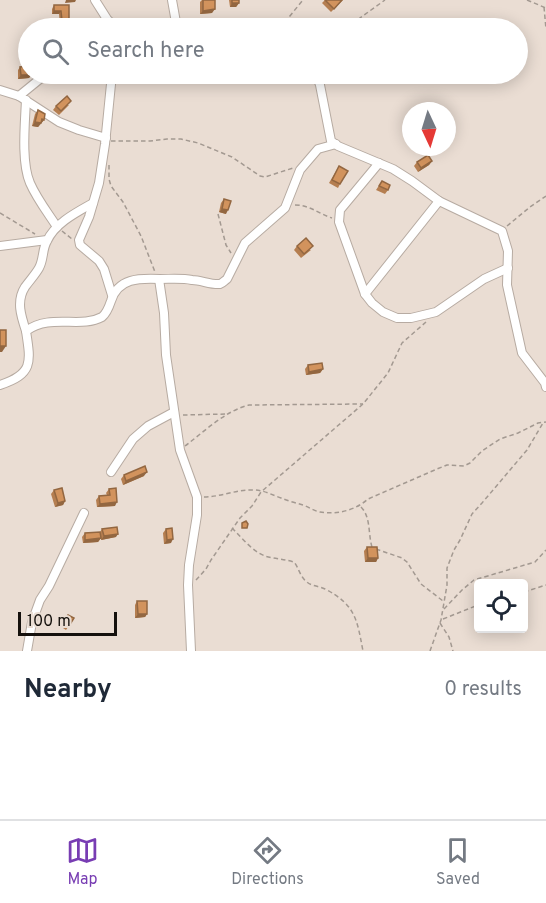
<!DOCTYPE html>
<html lang="en">
<head>
<meta charset="utf-8">
<style>
	:root { --surface:#fff; --page:#f6f6f7; --text:#1f2937; --muted:#747a83; --line:#e0e1e3; --accent:#783db3 }
	body { margin:0; font-family:Overpass,sans-serif; background:var(--page); color:var(--text) }
	.controls { position:absolute; right:18px; bottom:18px; display:grid; overflow:hidden; border-radius:6px; box-shadow:0 3px 15px #0003 }
	.controls button { width:54px; height:54px; display:grid; place-items:center; padding:0; border:0; border-bottom:2px solid var(--line); background:var(--surface); color:var(--text); font:30px sans-serif }
	.compass { position:absolute; left:402px; top:102px; width:54px; height:54px; border-radius:50%; background:var(--surface); box-shadow:0 3px 15px #0003; rotate:176deg }
	.scale { position:absolute; left:18px; bottom:15px; width:99px; box-sizing:border-box; padding-left:6px; border:3px solid #15110d; border-top:0; font-size:16px; line-height:21px; white-space:nowrap; color:#15110d; -webkit-text-stroke:4px #eaddd3; paint-order:stroke }
	.list { margin:0; padding:0; list-style:none }
	h2 { display:flex; justify-content:space-between; align-items:center; height:78px; margin:0; padding:0 24px; font-size:26px }
	h2 small { font-size:20px; font-weight:400; color:var(--muted) }
	.icon { flex:none; width:33px; height:33px; fill:none; stroke:currentColor; stroke-width:2; stroke-linecap:round; stroke-linejoin:round }
	.map { position:relative; flex:none; width:546px; height:651px; overflow:hidden }
	.search { position:absolute; background:var(--surface); box-shadow:0 3px 15px #0003; left:18px; right:18px; top:18px; height:66px; display:flex; align-items:center; gap:15px; box-sizing:border-box; padding:0 21px; border-radius:33px; color:var(--muted); font-size:22px }
	.sheet { height:168px; background:var(--surface) }
	nav { display:flex; justify-content:space-around; align-items:center; box-sizing:border-box; height:84px; border-top:2px solid var(--line); background:var(--surface); font-size:16px; color:var(--muted) }
	nav a { display:grid; justify-items:center; gap:3px }
	nav .on { color:var(--accent) }
	.map>svg:first-child { display:block }
	.lines { fill:none; stroke-linecap:round; stroke-linejoin:round }
	.street-casing { stroke:#b7aba2; stroke-width:10 }
	.path { stroke:#a39991; stroke-width:1.5; stroke-dasharray:4.5 3; stroke-linecap:butt }
	.street { stroke:#fff; stroke-width:8 }
	.wall { fill:#b57e50 }
	.shaded-wall { fill:#936741 }
	.building { fill:#d2935d; stroke:#936741; stroke-width:1.5 }
</style>
</head>
<body>
<div class="map">
<svg width="546" height="651" viewBox="0 0 546 651">
	<rect width="100%" height="100%" fill="#eaddd3"/>
	<g class="lines">
		<defs>
			<g id="street">
				<path d="M 95,0 L 107,19 L 116,28"/>
				<path d="M 172,0 L 177,28"/>
				<path d="M 316,74 L 320,85 L 331,141 L 338,146 L 393,169 L 412,181 L 439,201 L 502,231 L 508,251 L 507,285 L 522,353 L 545,383 L 546,387"/>
				<path d="M 0,90 L 19,96 L 59,122 L 79,130 L 106,138"/>
				<path d="M 19,96 L 46,74"/>
				<path d="M 26,100 C 25,123 21,162 30,183 C 37,199 48,213 57,227"/>
				<path d="M 379,163 L 340,210 L 339,222 L 365,294 L 372,303 L 383,312 L 397,318 L 411,318 L 436,312 L 484,279 L 508,268"/>
				<path d="M 0,246 L 47,240"/>
				<path d="M 159,279 L 164,313 L 166,355 L 180,450 L 197,497 L 197,515 L 189,565 L 188,585 L 191,651"/>
				<path d="M 365,294 L 439,201"/>
				<path d="M 112,295 L 104,269 L 99,261 L 80,245 L 79,240 L 89,217 L 99,183 L 105,144 L 112,74"/>
				<path d="M 26,331 C 21,316 16,301 25,287 C 30,280 35,275 39,268 C 44,259 42,249 47,241 C 55,223 77,212 93,203"/>
				<path d="M 0,385 C 33,374 31,363 26,331 C 51,313 80,329 102,317 C 107,313 109,307 111,301 C 118,278 139,278 160,279 C 171,279 182,278 192,280 C 201,280 211,285 220,284 C 223,283 224,281 227,279 L 245,243 L 285,208 L 300,170 L 318,149 L 336,144"/>
				<path d="M 111,472 L 133,439 L 148,426 L 174,412"/>
				<path d="M 27,651 L 32,622 L 40,600 L 49,586 L 84,513"/>
			</g>
		</defs>
		<use href="#street" class="street-casing"/>
		<g class="path">
			<path d="M 527,0 L 546,8"/>
			<path d="M 544,7 L 546,29"/>
			<path d="M 280,28 L 303,0"/>
			<path d="M 346,28 L 385,0"/>
			<path d="M 111,141 L 150,141 L 167,139 L 181,139 L 198,143 L 232,157 L 260,176 L 265,177 L 293,168"/>
			<path d="M 109,165 L 109,179 L 111,186 L 123,202 L 141,236 L 155,272"/>
			<path d="M 295,205 C 310,205 319,214 332,218"/>
			<path d="M 0,213 L 35,234"/>
			<path d="M 218,214 L 226,245 L 231,253"/>
			<path d="M 507,226 L 530,207 L 546,196"/>
			<path d="M 62,231 L 72,239"/>
			<path d="M 183,415 L 226,414"/>
			<path d="M 185,446 C 205,431 225,411 249,405 L 363,404"/>
			<path d="M 204,497 C 221,497 237,489 254,490 C 264,490 272,495 281,498 C 288,501 296,503 303,505 C 309,507 314,511 320,512 C 337,515 356,510 368,499 L 437,469 L 447,465 L 464,466 L 470,463 L 482,451 L 500,439 L 518,433 L 538,423 L 546,422"/>
			<path d="M 361,507 C 371,517 368,534 372,547"/>
			<path d="M 232,528 C 242,538 252,551 265,556 C 274,559 284,559 294,562 C 299,568 300,577 307,582 C 311,586 319,586 325,589 C 356,605 357,620 363,651"/>
			<path d="M 376,549 L 402,558 L 407,562 L 421,584 L 443,601"/>
			<path d="M 196,580 L 206,569 L 211,560 L 240,518 L 252,506 L 261,492 L 363,404 L 388,373 L 402,343 L 426,322"/>
			<path d="M 524,592 L 546,585"/>
			<path d="M 444,609 L 462,590 L 474,580 L 535,562 L 546,550"/>
			<path d="M 443,619 L 478,605"/>
			<path d="M 440,623 L 449,637 L 453,651"/>
			<path d="M 430,651 L 441,620 L 447,585 L 447,568 L 454,550 L 460,540 L 472,514 L 482,503 L 527,450 L 543,423"/>
		</g>
		<use href="#street" class="street"/>
	</g>
	<g class="wall">
		<path d="M 202,0 L 215,0 L 212,13 L 200,14 L 200,2 Z"/>
		<path d="M 229,0 L 239,0 L 239,3 L 236,7 L 230,7 Z"/>
		<path d="M 325,0 L 343,0 L 331,12 L 322,3 Z"/>
		<path d="M 54,5 L 69,5 L 67,24 L 60,25 L 59,14 L 52,14 L 52,9 Z"/>
		<path d="M 20,67 L 31,75 L 29,78 L 18,79 L 18,70 Z"/>
		<path d="M 127,74 L 142,74 L 142,76 L 139,80 L 127,80 Z"/>
		<path d="M 69,105 L 59,115 L 53,110 L 56,106 Z"/>
		<path d="M 38,110 L 44,120 L 38,127 L 32,126 L 35,114 Z"/>
		<path d="M 432,161 L 429,165 L 418,172 L 414,166 L 417,162 Z"/>
		<path d="M 339,166 L 340,184 L 338,188 L 329,183 Z"/>
		<path d="M 382,181 L 388,190 L 385,194 L 376,190 Z"/>
		<path d="M 224,199 L 226,214 L 219,212 L 221,203 Z"/>
		<path d="M 297,246 L 311,250 L 301,258 L 294,250 Z"/>
		<path d="M 308,365 L 323,369 L 320,373 L 306,375 L 305,369 Z"/>
		<path d="M 124,475 L 144,476 L 123,485 L 121,479 Z"/>
		<path d="M 109,489 L 115,506 L 97,507 L 96,500 L 99,496 L 107,495 L 106,493 Z"/>
		<path d="M 54,490 L 65,501 L 63,505 L 55,507 L 51,494 Z"/>
		<path d="M 102,529 L 116,537 L 101,540 L 101,538 L 98,542 L 83,543 L 82,537 L 85,533 L 100,532 Z"/>
		<path d="M 166,529 L 171,543 L 164,544 L 163,533 Z"/>
		<path d="M 367,547 L 378,558 L 376,562 L 365,562 L 364,551 Z"/>
		<path d="M 137,601 L 147,614 L 145,617 L 135,618 L 135,605 Z"/>
		<path d="M 68,615 L 74,618 L 66,630 L 60,626 Z"/>
	</g>
	<g class="shaded-wall">
		<path d="M 66,0 L 76,0 L 75,2 L 65,3 Z"/>
		<path d="M 232,3 L 239,3 L 236,7 L 230,7 Z"/>
		<path d="M 215,9 L 212,13 L 200,14 L 203,11 Z"/>
		<path d="M 54,11 L 61,11 L 59,14 L 52,14 Z"/>
		<path d="M 69,20 L 67,24 L 60,25 L 62,21 Z"/>
		<path d="M 21,75 L 31,75 L 29,78 L 18,79 Z"/>
		<path d="M 130,76 L 142,76 L 139,80 L 127,80 Z"/>
		<path d="M 42,119 L 44,120 L 38,127 L 32,126 L 35,122 Z"/>
		<path d="M 432,161 L 429,165 L 418,172 L 421,168 Z"/>
		<path d="M 222,209 L 228,210 L 226,214 L 219,212 Z"/>
		<path d="M 0,346 L 6,346 L 2,352 L 0,352 Z"/>
		<path d="M 323,369 L 320,373 L 306,375 L 309,372 Z"/>
		<path d="M 147,472 L 144,476 L 123,485 L 126,481 Z"/>
		<path d="M 65,501 L 63,505 L 55,507 L 58,503 Z"/>
		<path d="M 117,502 L 115,506 L 97,507 L 100,504 Z"/>
		<path d="M 118,534 L 116,537 L 101,540 L 104,536 Z"/>
		<path d="M 101,538 L 98,542 L 83,543 L 85,540 Z"/>
		<path d="M 173,539 L 171,543 L 164,544 L 167,540 Z"/>
		<path d="M 368,558 L 378,558 L 376,562 L 365,562 Z"/>
		<path d="M 138,614 L 147,614 L 145,617 L 135,618 Z"/>
	</g>
	<g class="building">
		<path d="M 203,0 L 215,0 L 215,9 L 203,11 Z"/>
		<rect x="232" y="0" width="7" height="3"/>
		<path d="M 325,0 L 342,0 L 334,9 Z"/>
		<path d="M 54,5 L 69,5 L 69,20 L 62,21 L 61,11 L 54,11 Z"/>
		<path d="M 28,66 L 28,74 L 31,74 L 31,75 L 21,75 L 20,67 Z"/>
		<rect x="130" y="74" width="12" height="2"/>
		<path d="M 67,96 L 71,101 L 61,111 L 56,106 Z"/>
		<path d="M 38,110 L 45,114 L 44,120 L 42,119 L 41,123 L 35,122 Z"/>
		<path d="M 428,155 L 432,161 L 421,168 L 417,162 Z"/>
		<path d="M 339,166 L 348,171 L 340,184 L 332,180 Z"/>
		<path d="M 382,181 L 390,185 L 388,190 L 379,186 Z"/>
		<path d="M 224,199 L 231,201 L 228,210 L 222,209 Z"/>
		<path d="M 306,238 L 313,246 L 304,254 L 297,246 Z"/>
		<rect x="0" y="330" width="6" height="16"/>
		<path d="M 322,363 L 323,369 L 309,372 L 308,365 Z"/>
		<path d="M 145,466 L 147,472 L 126,481 L 124,475 Z"/>
		<path d="M 62,488 L 65,501 L 58,503 L 54,490 Z"/>
		<path d="M 116,488 L 117,502 L 100,504 L 99,496 L 110,495 L 109,489 Z"/>
		<path d="M 246,521 L 248,524 L 247,528 L 242,528 L 242,523 Z"/>
		<path d="M 117,527 L 118,534 L 104,536 L 102,529 Z"/>
		<path d="M 172,528 L 173,539 L 167,540 L 166,529 Z"/>
		<path d="M 100,532 L 101,538 L 85,540 L 85,533 Z"/>
		<path d="M 367,547 L 377,547 L 378,558 L 368,558 Z"/>
		<path d="M 137,601 L 147,601 L 147,614 L 138,614 Z"/>
		<path d="M 68,615 L 74,618 L 69,626 L 63,622 Z"/>
	</g>
</svg>
<div class="controls">
<button><svg class="icon" aria-label="locate" viewBox="0 0 24 24"><circle cx="12" cy="12" r="6"/><path d="M12 2v4M12 18v4M2 12h4M18 12h4"/></svg></button>
</div>
<svg class="compass" viewBox="-18 -18 36 36"><path d="M0-13l5 13h-10z" fill="#e53935"/><path d="M0 13l5-13h-10z" fill="#747a83"/></svg>
<div class="scale">100 m</div>
<div class="search"><svg class="icon" aria-label="search" viewBox="0 0 24 24"><circle cx="10" cy="10" r="6"/><path d="M15 15l6 6"/></svg>Search here</div>
</div>
<section class="sheet">
<h2>Nearby<small>0 results</small></h2>
<ul class="list">
</ul>
</section>
<nav>
<a class="on"><svg class="icon" aria-label="map" viewBox="0 0 24 24"><path d="M3 6l6-2 6 2 6-2v14l-6 2-6-2-6 2zM9 4v14M15 6v14"/></svg>Map</a>
<a><svg class="icon" aria-label="directions" viewBox="0 0 24 24"><path d="M12 3l9 9-9 9-9-9zM9 14v-3h6M13 9l2 2-2 2"/></svg>Directions</a>
<a><svg class="icon" aria-label="saved" viewBox="0 0 24 24"><path d="M7 4h10v16l-5-4-5 4z"/></svg>Saved</a>
</nav>
</body>
</html>
